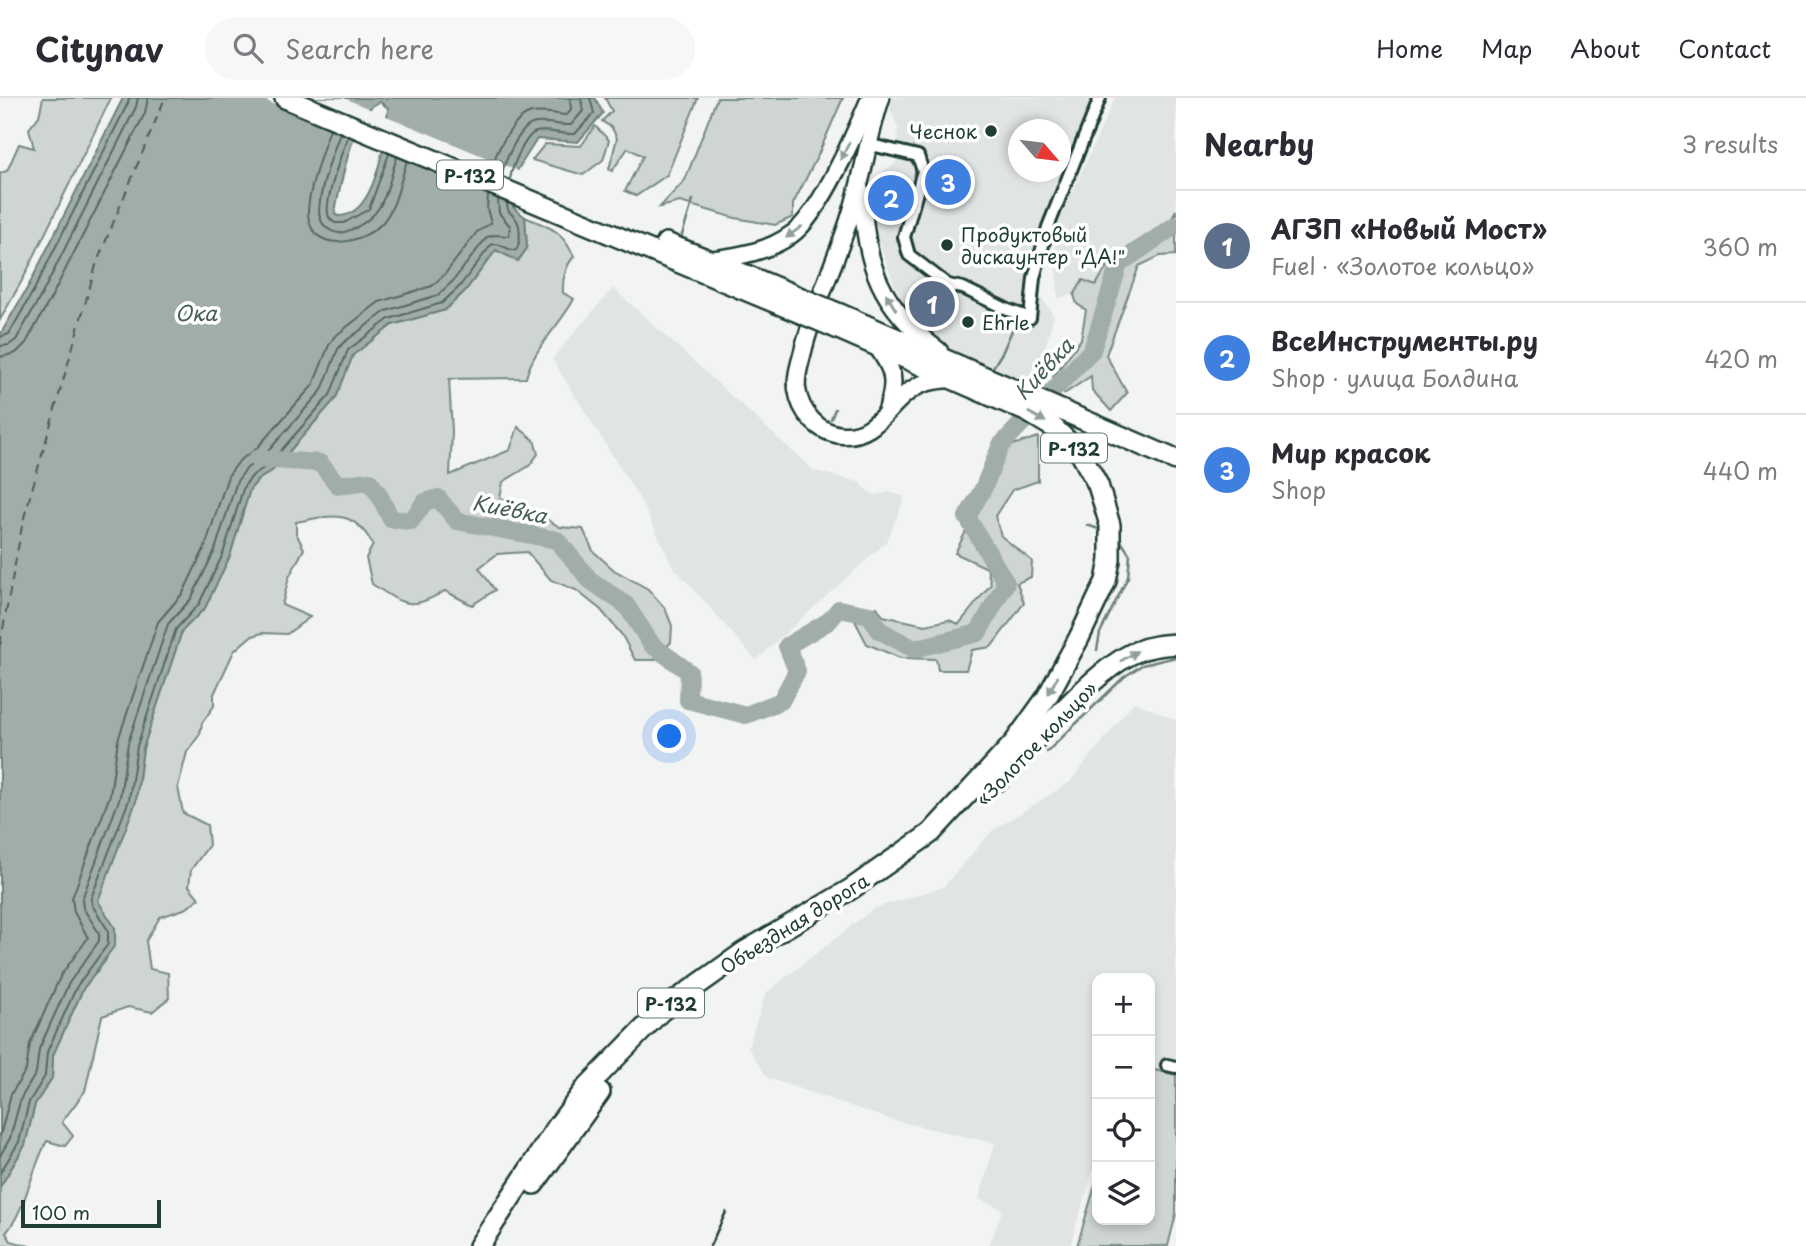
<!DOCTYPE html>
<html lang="en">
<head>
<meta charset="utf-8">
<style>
	:root { --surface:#fff; --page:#f7f7f7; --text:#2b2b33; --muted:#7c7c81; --line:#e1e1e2; --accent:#1f3d34 }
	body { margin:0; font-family:"Playpen Sans",sans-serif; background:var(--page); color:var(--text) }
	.controls { position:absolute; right:21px; bottom:21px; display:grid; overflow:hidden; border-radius:14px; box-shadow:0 4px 10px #0003 }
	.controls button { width:63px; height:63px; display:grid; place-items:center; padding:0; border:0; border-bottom:2px solid var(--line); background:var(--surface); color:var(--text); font:35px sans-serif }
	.compass { position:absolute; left:1008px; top:21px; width:63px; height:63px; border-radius:50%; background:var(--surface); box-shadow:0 4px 10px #0003; rotate:118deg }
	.scale { position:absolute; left:21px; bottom:18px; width:140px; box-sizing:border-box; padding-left:7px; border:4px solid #1f3d34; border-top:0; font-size:19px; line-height:24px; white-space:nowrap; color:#1f3d34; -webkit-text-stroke:5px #fff; paint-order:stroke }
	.you { position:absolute; left:670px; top:639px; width:24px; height:24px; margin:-18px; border:5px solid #fff; border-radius:50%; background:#1a73e8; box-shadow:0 0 0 10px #1a73e833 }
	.badge { display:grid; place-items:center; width:46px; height:46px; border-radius:50%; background:var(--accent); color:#fff; font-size:23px; font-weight:700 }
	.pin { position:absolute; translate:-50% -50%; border:4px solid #fff; box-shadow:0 2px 7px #0006 }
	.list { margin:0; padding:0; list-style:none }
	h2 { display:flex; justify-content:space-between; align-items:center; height:91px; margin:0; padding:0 28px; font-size:30px }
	h2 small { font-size:23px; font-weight:400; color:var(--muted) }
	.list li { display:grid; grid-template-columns:46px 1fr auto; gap:21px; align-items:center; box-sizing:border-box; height:112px; padding:0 28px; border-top:2px solid var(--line) }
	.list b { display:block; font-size:26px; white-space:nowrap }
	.list p { margin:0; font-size:23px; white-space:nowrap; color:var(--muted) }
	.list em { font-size:23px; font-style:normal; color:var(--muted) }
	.icon { flex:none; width:38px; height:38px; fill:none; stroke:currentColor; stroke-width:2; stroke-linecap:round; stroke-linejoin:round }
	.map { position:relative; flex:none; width:1176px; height:1148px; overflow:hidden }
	header { display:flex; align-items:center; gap:42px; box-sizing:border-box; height:98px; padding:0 35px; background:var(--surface); border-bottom:2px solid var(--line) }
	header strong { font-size:33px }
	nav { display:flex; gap:38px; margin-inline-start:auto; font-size:24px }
	.search { width:490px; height:63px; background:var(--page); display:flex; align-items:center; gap:18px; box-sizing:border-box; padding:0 24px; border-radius:38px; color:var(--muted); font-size:26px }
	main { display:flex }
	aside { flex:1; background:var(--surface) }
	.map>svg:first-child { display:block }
	.built { fill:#e0e4e3; fill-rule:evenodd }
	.green { fill:#ced5d3; stroke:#768984; stroke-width:2 }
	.water { fill:#a1adaa; stroke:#6d807b; stroke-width:2; fill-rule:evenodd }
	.pier { fill:#f2f3f3 }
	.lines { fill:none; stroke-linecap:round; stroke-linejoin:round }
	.shore { stroke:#536a63; stroke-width:2 }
	.stream { stroke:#6d807b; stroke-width:2.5 }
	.river { stroke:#a1adaa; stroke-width:18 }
	.ferry { stroke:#465f57; stroke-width:2; stroke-dasharray:9 7; stroke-linecap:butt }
	.street-casing { stroke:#1f3d34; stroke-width:16 }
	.secondary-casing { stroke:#1f3d34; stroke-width:21 }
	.highway-casing { stroke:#1f3d34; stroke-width:24 }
	.street { stroke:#fff; stroke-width:10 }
	.secondary { stroke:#fff; stroke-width:16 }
	.highway { stroke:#fff; stroke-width:19 }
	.rail { stroke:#1f3d34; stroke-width:2.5 }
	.highway-bridge-casing { stroke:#1f3d34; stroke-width:24; stroke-linecap:butt }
	.highway-bridge { stroke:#fff; stroke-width:19 }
	.oneway { fill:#8f9e9a }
	.poi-dot { fill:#1f3d34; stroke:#fff; stroke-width:2.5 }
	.labels { text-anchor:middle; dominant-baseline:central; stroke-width:7; stroke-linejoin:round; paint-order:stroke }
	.shield { fill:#fff; stroke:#627771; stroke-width:2 }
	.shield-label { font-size:18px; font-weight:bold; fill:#1f3d34 }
	.poi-label { font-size:19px; fill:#1f3d34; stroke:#fff; text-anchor:start }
	.street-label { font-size:19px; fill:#1f3d34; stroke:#fff }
	.water-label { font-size:21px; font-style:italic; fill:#465f57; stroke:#fff }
</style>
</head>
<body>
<header>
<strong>Citynav</strong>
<div class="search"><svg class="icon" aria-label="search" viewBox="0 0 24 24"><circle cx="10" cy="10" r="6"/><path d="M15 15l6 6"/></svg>Search here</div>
<nav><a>Home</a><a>Map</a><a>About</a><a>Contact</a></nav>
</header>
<main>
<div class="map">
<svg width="1176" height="1148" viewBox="0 0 1176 1148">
	<rect width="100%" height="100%" fill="#f2f3f3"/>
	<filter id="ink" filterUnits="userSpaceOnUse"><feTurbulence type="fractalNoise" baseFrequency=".0143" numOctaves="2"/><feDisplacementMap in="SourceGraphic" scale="14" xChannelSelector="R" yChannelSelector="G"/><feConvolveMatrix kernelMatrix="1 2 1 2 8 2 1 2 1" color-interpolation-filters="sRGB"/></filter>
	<g filter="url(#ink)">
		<g class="built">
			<path d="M 892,0 L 1108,0 L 1046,148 L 1040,176 L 1041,199 L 1054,218 L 1045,250 L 1026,283 L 960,258 L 919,225 L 906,210 L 894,186 L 873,127 L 878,87 L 884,73 L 896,65 L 898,30 L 890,10 ZM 1018,32 L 1060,32 L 1060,74 L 1018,74 Z"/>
			<path d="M 1115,0 L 1176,0 L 1176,114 L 1171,122 L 1113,159 L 1092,193 L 1058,200 L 1054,135 Z"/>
			<path d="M 613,190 L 814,373 L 859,384 L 869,394 L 876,397 L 889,394 L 905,399 L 887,443 L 756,562 L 672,467 L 641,403 L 552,261 Z"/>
			<path d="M 1134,604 L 1176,622 L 1176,977 L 1150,971 L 1150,880 L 1097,880 L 1097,1059 L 1070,1148 L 989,1148 L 1003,1111 L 979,1101 L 995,1045 L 892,1022 L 768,980 L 748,950 L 766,895 L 873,811 L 943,789 L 992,733 L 1070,684 Z"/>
		</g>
		<g class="green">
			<path d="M 43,0 L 111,0 L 25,177 L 0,222 L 0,75 L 7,73 L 19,46 L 34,50 L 29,31 L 39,18 Z"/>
			<path d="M 605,0 L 698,0 L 667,77 L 636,98 L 625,93 L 643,58 L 628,50 L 612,73 L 609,71 L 617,40 L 612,30 L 602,23 L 612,13 Z"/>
			<path d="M 717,0 L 843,0 L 818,57 L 793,106 L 793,119 L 775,127 L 735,120 L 680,104 L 660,109 L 685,82 Z"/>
			<path d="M 595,28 L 609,42 L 603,62 L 583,77 L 532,62 L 545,46 L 581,48 Z"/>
			<path d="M 1176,112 L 1176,157 L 1160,158 L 1139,168 L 1106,257 L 1127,295 L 1111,313 L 1092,292 L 1091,278 L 1064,296 L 1053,279 L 1081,241 L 1086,212 L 1077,206 L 1074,197 L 1083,182 L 1096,187 L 1113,159 L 1171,122 Z"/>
			<path d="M 525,119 C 553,131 559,130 574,158 C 565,169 562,180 563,195 L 574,201 C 560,228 533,250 526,280 L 449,281 L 452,334 L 450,377 L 510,352 L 518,329 L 534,342 L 538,356 L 529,368 L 503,384 L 500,400 L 519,406 L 560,429 L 583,431 L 593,453 L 614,472 L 648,491 L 665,510 L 672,528 L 671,544 L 655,562 L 635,562 L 622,537 L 601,512 L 576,492 L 551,482 L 527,454 L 497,456 L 479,470 L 495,492 L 472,507 L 445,493 C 410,513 404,507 372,486 L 366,460 L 373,447 C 354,410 332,417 296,424 L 296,435 L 304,451 L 289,479 L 282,507 L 310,519 L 287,536 L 262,535 L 250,539 L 234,553 L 214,596 L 214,608 L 202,625 L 200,636 L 187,654 L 178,689 L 183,715 L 207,727 L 209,747 L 191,772 L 189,788 L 199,800 L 187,810 L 160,819 L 146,843 L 150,871 L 168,875 L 169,900 L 152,914 L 128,909 L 102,918 L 85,993 L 62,1024 L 73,1038 L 65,1048 L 47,1043 C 31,1072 27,1109 6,1135 L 11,1143 L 29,1148 L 0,1148 L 0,1089 L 25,1047 L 35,1006 L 52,980 L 53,957 L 83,891 L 106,862 L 115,830 L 97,803 L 136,703 L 143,650 L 182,533 L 205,510 L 230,458 L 250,391 L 258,382 L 273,372 L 336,300 L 353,257 L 392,227 L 445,212 L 465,193 L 496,152 L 518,163 L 527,150 Z"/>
			<path d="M 1038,339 L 1038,383 L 1012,392 L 995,418 L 1001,438 L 1032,463 L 1031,479 L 1017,485 L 1024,505 L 991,549 L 972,552 L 966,572 L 938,572 L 936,561 L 900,560 L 867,546 L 854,521 L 877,509 L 883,518 L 925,527 L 949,522 L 959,526 L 991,486 L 987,470 L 955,455 L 1009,348 Z"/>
			<path d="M 1150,971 L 1176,977 L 1176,1116 L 1168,1148 L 1077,1148 L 1097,1081 L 1097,1122 L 1150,1122 Z"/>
		</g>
		<path class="water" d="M 123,0 L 595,0 L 603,15 L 578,44 L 537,41 L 518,71 L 513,109 L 525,119 L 527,150 L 518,163 L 496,152 L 465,193 L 445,212 L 392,227 L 353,257 L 336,300 L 273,372 L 258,382 L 250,391 L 230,458 L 205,510 L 182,533 L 143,650 L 136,703 L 98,803 L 115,830 L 115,847 L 83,891 L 53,957 L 52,980 L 35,1006 L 25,1047 L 0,1089 L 0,237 L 29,187 ZM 380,4 L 388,10 C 386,40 376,120 337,118 L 335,114 C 340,90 354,10 380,4 Z"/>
		<g class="pier">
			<path d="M 259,0 L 344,0 L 372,12 L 358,41 Z"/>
			<path d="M 384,17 L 521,74 L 517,108 L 379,50 Z"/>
		</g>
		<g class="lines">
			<g class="shore">
				<path d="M 330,31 C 322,53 308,92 308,115 C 310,158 364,146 383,124 C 397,107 400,83 407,63"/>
				<path d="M 340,35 C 334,51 315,104 320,119 C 322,128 330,134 339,135 C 345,135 350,132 355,130 C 387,114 386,91 397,59"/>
				<path d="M 348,39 C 342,53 325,102 328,116 C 329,121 331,122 335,125 L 344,125 L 369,111 L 389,56"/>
				<path d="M 491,74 C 494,56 513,19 532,15 C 543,13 556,16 567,17 L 571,11 L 570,0"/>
				<path d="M 502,78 C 503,65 519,31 532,26 C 543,22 560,28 571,27 L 583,13 L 581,0"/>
				<path d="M 510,82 C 511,71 525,37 536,34 C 548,31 563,37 575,36 L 594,15 L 590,0"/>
				<path d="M 0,239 L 9,236 L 35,190 L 128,5 L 129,0"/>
				<path d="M 0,248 L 9,247 L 16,242 L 43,194 L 136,9 L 138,0"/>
				<path d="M 0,259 L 16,255 L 26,245 L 52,198 L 145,15 L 148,0"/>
				<path d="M 0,1038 L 11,996 L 26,972 L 30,946 L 61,877 L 88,840 L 74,814 L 72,800 L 110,697 L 118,642 L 158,524 L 183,495 L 205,449 L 228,378 L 240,362 L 255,352 L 313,287 L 329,247 L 334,239 L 379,204 L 432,188 L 445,176 L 477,134 L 491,125 L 487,111 L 488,97"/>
				<path d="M 0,1058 L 10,1040 L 21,1000 L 36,975 L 39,951 L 69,885 L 99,843 L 99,835 L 83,810 L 82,801 L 120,699 L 128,645 L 168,526 L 191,501 L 215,452 L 237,383 L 247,370 L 262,360 L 322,292 L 338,251 L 343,245 L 386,213 L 438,197 L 453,183 L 487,139 L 495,137 L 509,138 L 510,128 L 499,115 L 498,101"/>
				<path d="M 0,1075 L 19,1044 L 29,1004 L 45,978 L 47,954 L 77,888 L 108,846 L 108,832 L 92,807 L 91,800 L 129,702 L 137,648 L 176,531 L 199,506 L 223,456 L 244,388 L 253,377 L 268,367 L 330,297 L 348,252 L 389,221 L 442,205 L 459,189 L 491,147 C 501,143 508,154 516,152 C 521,144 521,128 516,121 C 511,114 507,115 507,105"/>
			</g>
			<g class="stream">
				<path d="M 681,140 L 693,102"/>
				<path d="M 992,271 L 1003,253 L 1013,230"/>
				<path d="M 831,321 L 835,311"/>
				<path d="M 1087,427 L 1101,432"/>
				<path d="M 1097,552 L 1100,535 L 1128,479 L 1130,457 L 1119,440"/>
				<path d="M 1047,654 L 1124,579 L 1142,567 L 1176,559"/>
			</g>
			<path class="river" d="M 257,361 L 320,365 L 338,387 L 369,383 L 378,395 L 391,421 L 411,423 L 425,404 L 438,400 L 457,423 L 557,442 L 590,482 L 626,507 L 652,547 L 689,574 L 688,602 L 746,617 L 781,603 L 797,573 L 787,548 L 829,523 L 839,511 L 870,517 L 879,532 L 914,551 L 978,535 L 1006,485 L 967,419 L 983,391 L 1001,347 L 1092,252 L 1119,166 L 1176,127"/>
			<path class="ferry" d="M 0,547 L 23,423 L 97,164 L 165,0"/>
			<defs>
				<g id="street">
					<path d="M 867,46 L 918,58 L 923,73 L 904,139 L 909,157 L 948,187 L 963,190 L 1008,212 L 1030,220 L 1034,180 L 1048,129 L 1100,0"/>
					<path d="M 1167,967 L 1176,969"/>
				</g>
				<g id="secondary">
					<path d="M 881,0 C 868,39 863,80 850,119 C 836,163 816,204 804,249 C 801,263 795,277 797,291 C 800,314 818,335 842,337 C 874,339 885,312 907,295 C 921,284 934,282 951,281"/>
					<path d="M 862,95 C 866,168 879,208 939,253"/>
					<path d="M 710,162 C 739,158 768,154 792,136 C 820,117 856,33 870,0"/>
					<path d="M 876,247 C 894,272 897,283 887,312"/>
				</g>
				<g id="highway">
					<path d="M 285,0 L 740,190"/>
					<path d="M 666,145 L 746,177"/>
					<path d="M 840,216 L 1176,362"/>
					<path d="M 999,682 C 1031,647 1096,569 1138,553 C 1150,548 1163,547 1176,546"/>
					<path d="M 534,1086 L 600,994"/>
					<path d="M 479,1148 L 557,1029 L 587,989 L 661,913 L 744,854 L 851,791 L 931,735 L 1014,645 L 1047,599 L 1079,540 L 1106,483 L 1110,462 L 1110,427 L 1098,387 L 1081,356 L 1053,329 L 1028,314 L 834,229"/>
				</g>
			</defs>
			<use href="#street" class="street-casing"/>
			<use href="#secondary" class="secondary-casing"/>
			<use href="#highway" class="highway-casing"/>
			<use href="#street" class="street"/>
			<use href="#secondary" class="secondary"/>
			<use href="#highway" class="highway"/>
			<path class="rail" d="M 710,1148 L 726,1114"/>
			<defs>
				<g id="highway-bridge">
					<path d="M 746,177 L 840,216"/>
					<path d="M 740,190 L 834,229"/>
				</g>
			</defs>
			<use href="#highway-bridge" class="highway-bridge-casing"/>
			<use href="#highway-bridge" class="highway-bridge"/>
		</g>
		<defs><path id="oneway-solid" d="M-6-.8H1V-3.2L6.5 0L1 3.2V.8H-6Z" transform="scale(1.75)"/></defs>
		<g class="oneway">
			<use href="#oneway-solid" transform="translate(845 53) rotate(117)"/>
			<use href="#oneway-solid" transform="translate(794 134) rotate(144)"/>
			<use href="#oneway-solid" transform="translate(891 204) rotate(-121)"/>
			<use href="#oneway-solid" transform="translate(1037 319) rotate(29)"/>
			<use href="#oneway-solid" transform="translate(1129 558) rotate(-31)"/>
			<use href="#oneway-solid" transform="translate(1053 587) rotate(119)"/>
		</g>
	</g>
	<g class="poi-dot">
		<circle cx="991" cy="33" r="7"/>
		<circle cx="947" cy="147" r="7"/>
		<circle cx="968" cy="224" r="7"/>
	</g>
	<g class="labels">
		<g class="shield">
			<rect x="437" y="62.5" width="66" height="29" rx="5"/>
			<rect x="1041" y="335.5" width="66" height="29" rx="5"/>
			<rect x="638" y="890.5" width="66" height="29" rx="5"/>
		</g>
		<g class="shield-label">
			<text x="470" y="77">Р-132</text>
			<text x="1074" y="350">Р-132</text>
			<text x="671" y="905">Р-132</text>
		</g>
		<g class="poi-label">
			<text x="977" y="33" text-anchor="end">Чеснок</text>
			<text x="961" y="136">Продуктовый<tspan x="961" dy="22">дискаунтер "ДА!"</tspan></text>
			<text x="982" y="224">Ehrle</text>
		</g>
		<g class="street-label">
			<text transform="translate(1036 645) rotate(-46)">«Золотое кольцо»</text>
			<text transform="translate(794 825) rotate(-32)">Объездная дорога</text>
		</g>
		<g class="water-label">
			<text x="196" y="214">Ока</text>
			<text transform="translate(1043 270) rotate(-47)">Киёвка</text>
			<text transform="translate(510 410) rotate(11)">Киёвка</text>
		</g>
	</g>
</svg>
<div class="controls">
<button>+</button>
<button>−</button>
<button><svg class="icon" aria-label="locate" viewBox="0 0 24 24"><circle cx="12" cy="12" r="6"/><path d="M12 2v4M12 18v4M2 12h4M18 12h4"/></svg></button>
<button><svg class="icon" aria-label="layers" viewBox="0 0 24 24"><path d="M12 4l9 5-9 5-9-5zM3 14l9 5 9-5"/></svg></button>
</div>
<svg class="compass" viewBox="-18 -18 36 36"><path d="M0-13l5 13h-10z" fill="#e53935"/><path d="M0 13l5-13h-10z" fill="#7c7c81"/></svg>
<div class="scale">100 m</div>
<div class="you"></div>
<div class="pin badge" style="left:932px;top:206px;background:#5c6f8a">1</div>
<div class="pin badge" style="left:891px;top:100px;background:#3f7fe0">2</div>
<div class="pin badge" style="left:948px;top:84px;background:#3f7fe0">3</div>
</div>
<aside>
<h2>Nearby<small>3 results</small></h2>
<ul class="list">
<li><span class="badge" style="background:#5c6f8a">1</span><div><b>АГЗП «Новый Мост»</b><p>Fuel · «Золотое кольцо»</p></div><em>360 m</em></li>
<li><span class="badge" style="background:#3f7fe0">2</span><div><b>ВсеИнструменты.ру</b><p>Shop · улица Болдина</p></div><em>420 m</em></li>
<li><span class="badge" style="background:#3f7fe0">3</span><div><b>Мир красок</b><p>Shop</p></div><em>440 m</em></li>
</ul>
</aside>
</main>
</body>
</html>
